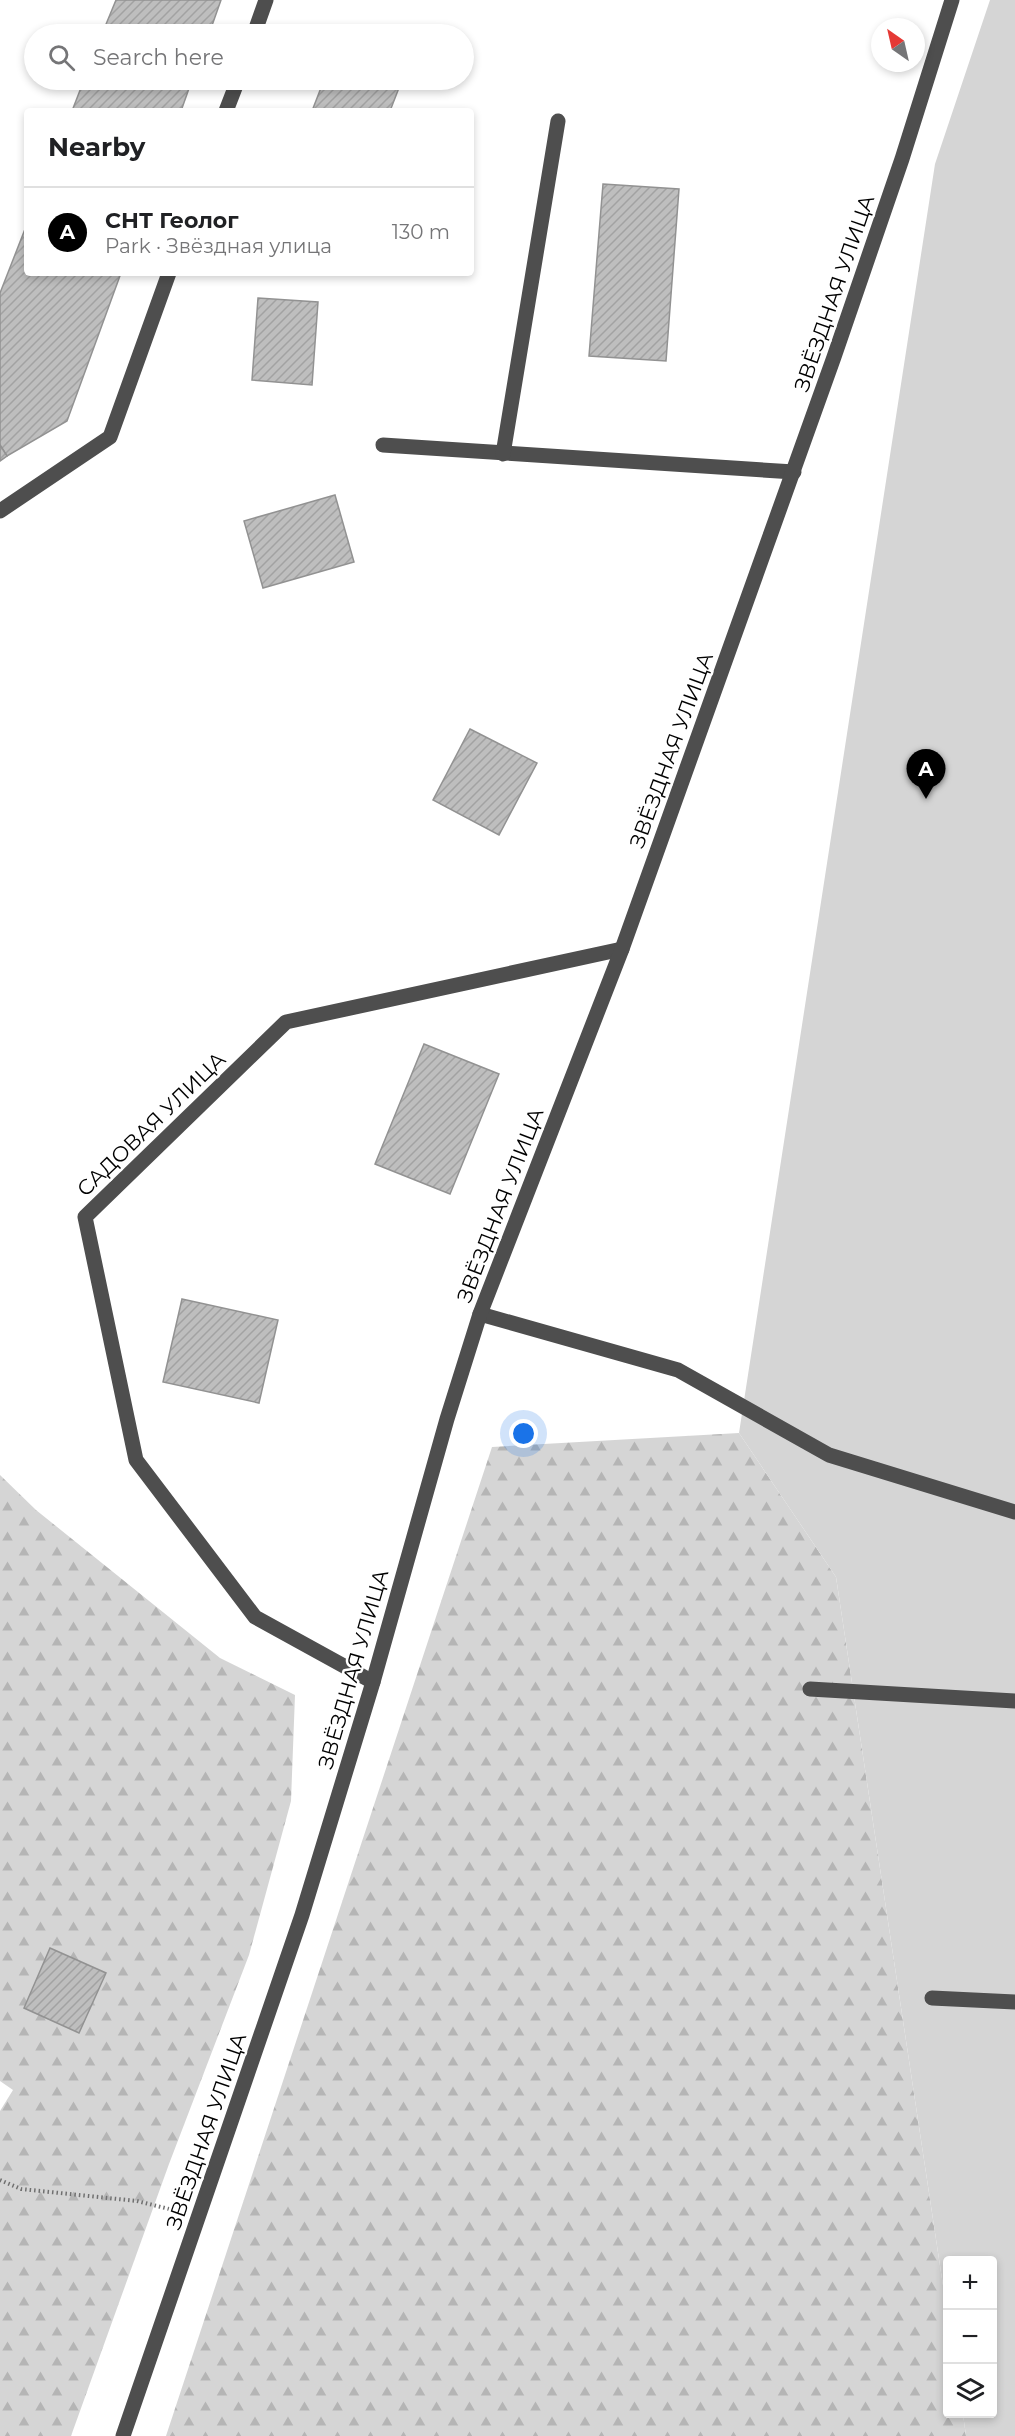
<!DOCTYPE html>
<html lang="en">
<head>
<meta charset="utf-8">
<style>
	:root { --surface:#fff; --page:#f2f2f2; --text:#202124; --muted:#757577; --line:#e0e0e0; --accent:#000 }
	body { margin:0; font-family:Montserrat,sans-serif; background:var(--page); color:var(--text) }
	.controls { position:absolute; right:18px; bottom:18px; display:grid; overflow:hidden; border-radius:6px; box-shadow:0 3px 9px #0003 }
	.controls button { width:54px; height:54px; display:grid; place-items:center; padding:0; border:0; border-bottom:2px solid var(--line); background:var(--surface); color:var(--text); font:30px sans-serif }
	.compass { position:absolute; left:871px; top:18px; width:54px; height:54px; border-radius:50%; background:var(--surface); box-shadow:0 3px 9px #0003; rotate:326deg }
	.you { position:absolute; left:524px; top:1434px; width:21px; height:21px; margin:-15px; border:4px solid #fff; border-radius:50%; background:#1a73e8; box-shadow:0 0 0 9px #1a73e833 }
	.badge { display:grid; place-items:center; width:39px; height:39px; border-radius:50%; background:var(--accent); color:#fff; font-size:20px; font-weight:700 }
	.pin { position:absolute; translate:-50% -50px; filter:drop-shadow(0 2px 3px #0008) }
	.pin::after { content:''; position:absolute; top:32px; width:21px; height:18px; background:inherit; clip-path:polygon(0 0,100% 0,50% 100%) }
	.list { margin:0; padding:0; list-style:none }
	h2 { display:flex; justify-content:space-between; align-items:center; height:78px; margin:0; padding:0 24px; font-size:26px }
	h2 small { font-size:20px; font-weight:400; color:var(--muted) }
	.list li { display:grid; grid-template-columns:39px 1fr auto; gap:18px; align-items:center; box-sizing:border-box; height:90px; padding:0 24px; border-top:2px solid var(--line) }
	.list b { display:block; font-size:22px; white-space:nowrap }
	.list p { margin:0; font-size:20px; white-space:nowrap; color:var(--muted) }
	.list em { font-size:20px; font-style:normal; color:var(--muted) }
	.icon { flex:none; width:33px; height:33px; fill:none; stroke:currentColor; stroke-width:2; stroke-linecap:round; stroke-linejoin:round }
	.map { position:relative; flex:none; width:1015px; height:2436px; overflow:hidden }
	.search { position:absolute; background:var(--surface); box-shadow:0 3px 9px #0003; left:24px; top:24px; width:450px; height:66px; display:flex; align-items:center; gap:15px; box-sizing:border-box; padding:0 21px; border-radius:33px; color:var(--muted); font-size:22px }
	.panel { position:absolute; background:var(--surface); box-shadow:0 3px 9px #0003; left:24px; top:108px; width:450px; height:168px; border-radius:6px }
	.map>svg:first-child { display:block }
	.forest { fill:url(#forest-firs) }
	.garden { fill:#d5d5d5 }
	.building { fill:url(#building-hatch); stroke:#929292; stroke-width:1.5 }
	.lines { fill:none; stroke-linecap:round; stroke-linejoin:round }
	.path { stroke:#707070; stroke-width:4; stroke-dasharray:1.5 3; stroke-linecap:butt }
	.minor { stroke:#4e4e4e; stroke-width:15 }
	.labels { text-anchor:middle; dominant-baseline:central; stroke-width:5; stroke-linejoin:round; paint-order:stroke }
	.street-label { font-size:21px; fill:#000; stroke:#fff }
</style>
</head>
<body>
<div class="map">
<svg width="1015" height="2436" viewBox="0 0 1015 2436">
	<defs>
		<pattern id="forest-firs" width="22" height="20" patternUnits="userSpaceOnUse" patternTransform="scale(1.5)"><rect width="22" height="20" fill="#d5d5d5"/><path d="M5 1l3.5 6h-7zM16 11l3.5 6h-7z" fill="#b5b5b5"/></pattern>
		<pattern id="building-hatch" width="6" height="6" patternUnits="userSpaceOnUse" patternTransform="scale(1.5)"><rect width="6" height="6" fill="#bebebe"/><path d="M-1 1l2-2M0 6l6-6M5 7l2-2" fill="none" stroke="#a2a2a2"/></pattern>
	</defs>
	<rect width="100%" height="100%" fill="#fff"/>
	<g class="forest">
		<path d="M 739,1433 L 836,1577 L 947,2312 L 948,2414 L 963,2414 L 966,2436 L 166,2436 L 492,1447 Z"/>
		<path d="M 0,1475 L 36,1510 L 220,1658 L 295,1695 L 291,1801 L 249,1955 L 169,2164 L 71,2436 L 0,2436 L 0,2111 L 13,2090 L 0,2081 Z"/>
	</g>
	<path class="garden" d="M 990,0 L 1015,0 L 1015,2436 L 966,2436 L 963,2414 L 992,2414 L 992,2260 L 948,2260 L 947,2312 L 836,1577 L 739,1433 L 935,164 Z"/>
	<g class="building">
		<path d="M 116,0 L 221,0 L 209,34 L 102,34 Z"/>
		<path d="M 84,80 L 192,80 L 181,111 L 72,111 Z"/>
		<path d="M 324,80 L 402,80 L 390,111 L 312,111 Z"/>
		<path d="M 603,184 L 679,189 L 666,361 L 589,356 Z"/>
		<path d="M 27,224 L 27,273 L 121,273 L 67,421 L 7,456 L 0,445 L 0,293 Z"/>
		<path d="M 258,298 L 318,302 L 312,385 L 252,380 Z"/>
		<path d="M 0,445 L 7,456 L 0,461 Z"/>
		<path d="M 335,495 L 354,562 L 263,588 L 244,521 Z"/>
		<path d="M 470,729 L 537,763 L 499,835 L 433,800 Z"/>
		<path d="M 424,1044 L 499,1074 L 450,1194 L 375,1164 Z"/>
		<path d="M 182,1299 L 278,1320 L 259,1403 L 163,1382 Z"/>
		<path d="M 50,1948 L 106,1973 L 79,2033 L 24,2008 Z"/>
	</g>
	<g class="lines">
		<path class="path" d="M 0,2180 L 21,2189 L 137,2201 L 173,2210"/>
		<g class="minor">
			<path d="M 254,34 L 266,0"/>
			<path d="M 226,111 L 238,80"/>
			<path d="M 383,445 L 794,472"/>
			<path d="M 503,454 L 558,121"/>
			<path d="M 0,511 L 110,437 L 169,273"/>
			<path d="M 480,1314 L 678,1370 L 829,1455 L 1015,1512"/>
			<path d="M 373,1682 L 255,1617 L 136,1460 L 85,1217 L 286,1022 L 622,949"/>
			<path d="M 810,1689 L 1015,1701"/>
			<path d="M 932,1998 L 1015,2002"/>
			<path d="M 123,2436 L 302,1915 L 373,1682 L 447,1419 L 480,1314 L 622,949 L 834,357 L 902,159 L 952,0"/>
		</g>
	</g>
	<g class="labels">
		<g class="street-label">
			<text transform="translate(834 293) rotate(-71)">ЗВЁЗДНАЯ УЛИЦА</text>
			<text transform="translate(671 750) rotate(-70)">ЗВЁЗДНАЯ УЛИЦА</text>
			<text transform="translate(151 1124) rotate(-44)">САДОВАЯ УЛИЦА</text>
			<text transform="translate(500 1205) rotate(-69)">ЗВЁЗДНАЯ УЛИЦА</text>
			<text transform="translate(353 1669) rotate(-74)">ЗВЁЗДНАЯ УЛИЦА</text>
			<text transform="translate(206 2131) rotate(-71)">ЗВЁЗДНАЯ УЛИЦА</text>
		</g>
	</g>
</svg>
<div class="controls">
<button>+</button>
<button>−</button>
<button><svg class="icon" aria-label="layers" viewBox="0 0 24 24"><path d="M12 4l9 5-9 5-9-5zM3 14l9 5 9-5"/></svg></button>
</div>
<svg class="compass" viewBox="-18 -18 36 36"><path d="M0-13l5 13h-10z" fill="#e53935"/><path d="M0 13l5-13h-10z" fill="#757577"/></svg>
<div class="you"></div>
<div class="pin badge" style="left:926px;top:799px">A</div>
<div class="search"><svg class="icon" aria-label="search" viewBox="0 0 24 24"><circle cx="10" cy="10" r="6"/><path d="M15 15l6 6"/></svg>Search here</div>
<section class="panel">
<h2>Nearby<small></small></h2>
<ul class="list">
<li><span class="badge">A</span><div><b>СНТ Геолог</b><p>Park · Звёздная улица</p></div><em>130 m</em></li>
</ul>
</section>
</div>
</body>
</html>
